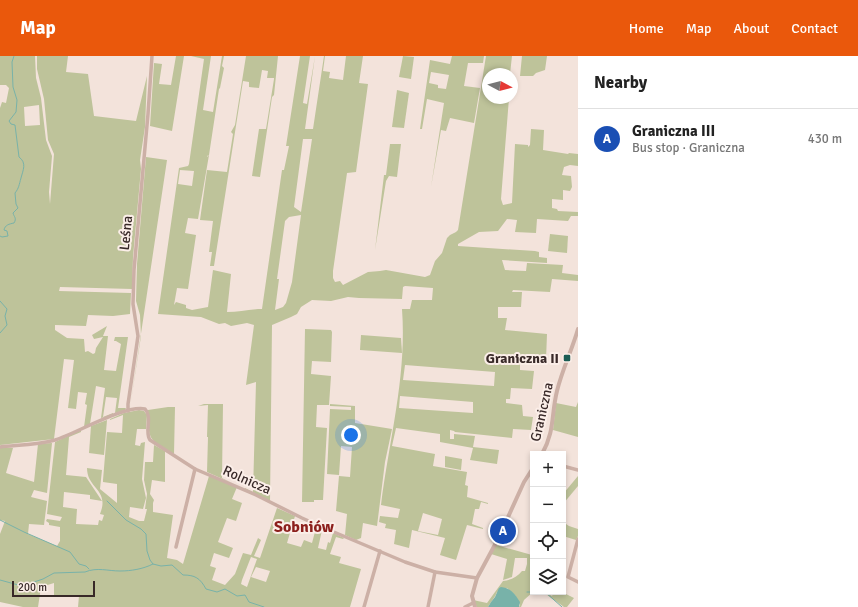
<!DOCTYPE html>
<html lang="en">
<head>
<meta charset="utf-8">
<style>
	:root { --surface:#fff; --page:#f6f6f6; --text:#222; --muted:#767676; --line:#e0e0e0; --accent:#ea580c }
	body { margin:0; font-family:Signika,sans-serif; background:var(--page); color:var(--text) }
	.controls { position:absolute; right:12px; bottom:12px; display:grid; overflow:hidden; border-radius:0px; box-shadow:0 2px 6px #0003 }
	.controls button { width:36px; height:36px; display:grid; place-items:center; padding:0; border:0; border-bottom:1px solid var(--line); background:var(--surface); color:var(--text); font:20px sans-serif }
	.compass { position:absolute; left:482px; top:12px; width:36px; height:36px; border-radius:50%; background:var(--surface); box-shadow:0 2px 6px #0003; rotate:97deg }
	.scale { position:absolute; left:12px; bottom:10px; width:83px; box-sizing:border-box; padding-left:4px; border:2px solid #382928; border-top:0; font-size:11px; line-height:14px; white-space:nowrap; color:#382928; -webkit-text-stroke:3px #fbeee8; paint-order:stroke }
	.you { position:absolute; left:351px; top:379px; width:14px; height:14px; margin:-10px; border:3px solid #fff; border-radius:50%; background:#1a73e8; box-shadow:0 0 0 6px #1a73e833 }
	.badge { display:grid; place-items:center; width:26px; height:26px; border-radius:50%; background:var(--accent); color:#fff; font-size:13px; font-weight:700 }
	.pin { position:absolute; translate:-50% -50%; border:2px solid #fff; box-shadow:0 1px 4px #0006 }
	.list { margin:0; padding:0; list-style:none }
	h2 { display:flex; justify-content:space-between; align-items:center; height:52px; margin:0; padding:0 16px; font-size:17px }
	h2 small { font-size:13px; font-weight:400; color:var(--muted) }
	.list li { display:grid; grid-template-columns:26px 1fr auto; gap:12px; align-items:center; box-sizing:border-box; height:60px; padding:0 16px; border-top:1px solid var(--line) }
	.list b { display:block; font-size:15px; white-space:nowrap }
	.list p { margin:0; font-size:13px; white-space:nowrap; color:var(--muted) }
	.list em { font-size:13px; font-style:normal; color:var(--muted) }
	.icon { flex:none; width:22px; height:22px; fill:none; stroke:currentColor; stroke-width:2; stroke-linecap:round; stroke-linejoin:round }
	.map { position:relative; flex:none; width:578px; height:551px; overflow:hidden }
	header { display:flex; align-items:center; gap:24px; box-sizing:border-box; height:56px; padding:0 20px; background:var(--accent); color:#fff }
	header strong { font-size:19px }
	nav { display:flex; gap:22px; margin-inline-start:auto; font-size:14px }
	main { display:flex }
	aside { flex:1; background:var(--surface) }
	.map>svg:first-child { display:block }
	.green { fill:#bec39a; fill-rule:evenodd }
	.water { fill:#78b2a9 }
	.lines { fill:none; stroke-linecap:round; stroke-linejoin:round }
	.stream { stroke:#78b2a9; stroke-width:1 }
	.minor { stroke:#ccb0a6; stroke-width:3.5 }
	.tertiary { stroke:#ccb0a6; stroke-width:4 }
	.poi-dot { fill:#1a5c53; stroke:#fbeee8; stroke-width:1.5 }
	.labels { text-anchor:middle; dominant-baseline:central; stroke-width:4; stroke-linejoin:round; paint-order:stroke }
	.street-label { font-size:14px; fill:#382928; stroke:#fbeee8 }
	.poi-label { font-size:14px; font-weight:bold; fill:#382928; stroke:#fbeee8; text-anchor:end }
	.quarter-label { font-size:16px; font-weight:bold; fill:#8c1f1c; stroke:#fbeee8 }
</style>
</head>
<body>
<header>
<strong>Map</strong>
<nav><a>Home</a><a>Map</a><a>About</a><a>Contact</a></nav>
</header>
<main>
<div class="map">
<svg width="578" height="551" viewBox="0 0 578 551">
	<rect width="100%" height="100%" fill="#f3e3db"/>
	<g class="green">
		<path d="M 0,0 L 35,0 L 36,22 L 41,42 L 46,84 L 52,100 L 49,136 L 50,148 L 54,98 L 48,84 L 44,43 L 37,13 L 37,0 L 68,0 L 66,16 L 88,18 L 94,60 L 136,65 L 147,20 L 145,71 L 140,104 L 141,113 L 133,201 L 132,233 L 60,231 L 59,235 L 131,237 L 130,258 L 113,260 L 88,259 L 86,270 L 55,269 L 55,274 L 67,282 L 84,283 L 85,296 L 88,295 L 93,298 L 95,297 L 96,292 L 103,281 L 94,283 L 92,279 L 107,270 L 103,280 L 108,280 L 104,314 L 116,315 L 121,288 L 116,285 L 114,285 L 115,281 L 128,281 L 118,352 L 126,352 L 125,354 L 115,357 L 117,342 L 106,341 L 103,361 L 113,357 L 113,359 L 101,362 L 105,332 L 96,330 L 90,368 L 84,371 L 87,349 L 85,348 L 87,337 L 78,336 L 76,353 L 68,352 L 74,304 L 64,303 L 54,383 L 0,389 L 0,52 L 2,46 L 6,47 L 9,32 L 6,29 L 0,29 ZM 39,49 L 40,69 L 25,70 L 24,51 Z"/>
		<path d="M 176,0 L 184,0 L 172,75 L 150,70 L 154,7 L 162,8 L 159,28 L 171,29 Z"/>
		<path d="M 191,0 L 211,0 L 203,54 L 213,56 L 222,0 L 224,0 L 222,10 L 224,12 L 220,32 L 219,33 L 209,99 L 207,100 L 207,101 L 209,99 L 198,163 L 188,162 L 185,177 L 196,179 L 188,233 L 177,232 L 174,249 L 176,246 L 186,249 L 186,252 L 192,254 L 208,251 L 213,214 L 231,218 L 227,256 C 239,256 250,253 262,253 L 282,114 L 284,114 L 289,90 L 286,90 L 300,0 L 310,0 L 303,47 L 307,48 L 315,0 L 305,73 L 313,73 L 324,0 L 325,0 L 323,15 L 330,16 L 329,22 L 343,24 L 346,0 L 363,0 L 359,27 L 368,28 L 356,116 L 347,117 L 333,215 L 333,222 L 335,226 L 340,225 L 343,229 L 368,216 L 380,215 L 386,214 L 425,221 L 430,219 L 435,205 L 442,197 L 447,182 L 450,179 L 456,176 L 458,174 L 486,0 L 512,0 L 510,18 L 488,18 L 488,42 L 509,42 L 501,143 L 503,149 L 512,147 L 515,88 L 528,89 L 528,91 L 530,89 L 531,73 L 544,74 L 543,94 L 568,98 L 569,97 L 578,98 L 578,110 L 570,109 L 564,111 L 562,119 L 571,120 L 572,131 L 570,135 L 563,134 L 563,144 L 552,143 L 552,152 L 557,153 L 558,155 L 578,156 L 578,160 L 571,160 L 568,165 L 537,163 L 536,177 L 515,176 L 517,164 L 507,163 L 498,175 L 479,176 L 458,188 L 458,190 L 535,195 L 539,196 L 539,201 L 547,202 L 547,207 L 502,204 L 505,214 L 526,215 L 527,207 L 563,209 L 562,217 L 578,219 L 578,225 L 552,223 L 550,236 L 513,234 L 512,236 L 522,236 L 521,251 L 498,251 L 498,262 L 507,262 L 505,274 L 547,278 L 546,304 L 520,304 L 520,314 L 534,315 L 532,333 L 511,332 L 510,343 L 506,343 L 506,347 L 522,349 L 523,360 L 533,361 L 531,374 L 513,373 L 512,382 L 455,376 L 454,375 L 450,374 L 450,383 L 454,383 L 454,378 L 475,380 L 473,391 L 499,394 L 497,408 L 470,404 L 473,392 L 440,386 L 440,378 L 396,372 L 392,390 L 435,398 L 433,410 L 467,416 L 465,429 L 468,430 L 467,441 L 488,447 L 488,448 L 481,446 L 479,453 L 475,453 L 472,468 L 483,472 L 483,473 L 467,469 L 456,504 L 440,499 L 445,482 L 412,474 L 409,492 L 394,488 L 396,474 L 385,472 L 386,468 L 379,466 L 380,460 L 398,462 L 400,453 L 381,449 C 389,384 407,320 402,253 L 410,253 L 412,244 L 432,244 L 433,232 L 405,230 L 403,231 L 402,243 L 359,242 L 348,241 L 331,245 L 312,244 L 301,251 L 297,258 L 291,261 L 272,269 L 270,445 L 245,433 L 245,432 L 253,436 L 256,326 L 246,329 L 254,269 L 247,267 L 231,270 L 225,267 L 219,268 L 201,261 L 158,258 L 179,112 L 188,110 L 189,108 L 204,3 ZM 303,83 L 312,83 L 301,156 L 294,151 ZM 180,114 L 194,115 L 192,130 L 178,128 ZM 301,159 L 292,226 L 286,247 L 283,251 L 275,254 L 279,223 L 277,223 L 285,165 L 289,161 ZM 405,309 L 495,316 L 494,330 L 403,324 ZM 400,340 L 473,346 L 473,357 L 399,352 ZM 423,457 L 442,463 L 438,479 L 418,475 Z"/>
		<path d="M 246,0 L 278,0 L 274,39 L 272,41 L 260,121 L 252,120 L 259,73 L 266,73 L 274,23 L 274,22 L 267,22 L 268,15 L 262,14 L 259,32 L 249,31 L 249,26 L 243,25 L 214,210 L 210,210 L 212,196 L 209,196 L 213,165 L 200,164 L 207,114 L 227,116 L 233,78 L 231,76 L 235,69 Z"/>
		<path d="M 403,0 L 414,1 L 411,23 L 399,21 Z"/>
		<path d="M 452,0 L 484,0 L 483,7 L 468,7 L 464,30 L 480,32 L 474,67 L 450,62 L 446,75 L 441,74 L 431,131 L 444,47 L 427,43 L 422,73 L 420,73 L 430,4 L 450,8 ZM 431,16 L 449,19 L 446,33 L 438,32 L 438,29 L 429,27 Z"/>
		<path d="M 522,0 L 547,0 L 545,14 L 536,17 L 533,20 L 520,20 Z"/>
		<path d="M 397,34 L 409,37 L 404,72 L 392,71 Z"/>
		<path d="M 390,88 L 401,88 L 397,121 L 389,120 L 386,125 L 375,194 L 384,119 L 386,119 Z"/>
		<path d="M 146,101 L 167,104 L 130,351 L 141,280 L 140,259 L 136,245 L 137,208 Z"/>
		<path d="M 550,178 L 568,180 L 567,197 L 548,195 Z"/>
		<path d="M 305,273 L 331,274 L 332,276 L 331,306 L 312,305 L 311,318 L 331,320 L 329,349 L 317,349 L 316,371 L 327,372 L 323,444 L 314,444 L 314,446 L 302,446 Z"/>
		<path d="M 361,279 L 401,282 L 402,297 L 360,294 Z"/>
		<path d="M 578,346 L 578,381 L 553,374 L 556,347 L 576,351 Z"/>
		<path d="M 204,348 L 223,348 L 222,422 L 234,428 L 207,416 L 208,381 L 207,381 L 208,349 L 198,350 Z"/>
		<path d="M 330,348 L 355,350 L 355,367 L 392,373 L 385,406 L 377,470 L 363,467 L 361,482 L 356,484 L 345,479 L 347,458 L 336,455 L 339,420 L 350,421 L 352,391 L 341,390 L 339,419 L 327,418 L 330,353 L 351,354 L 351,351 L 330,350 Z"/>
		<path d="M 168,351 L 175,351 L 174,398 C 147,382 149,385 148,354 Z"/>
		<path d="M 139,354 L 144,355 L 147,359 L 146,373 L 137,373 L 135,389 L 140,390 L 141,387 L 145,386 L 142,423 L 146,442 L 143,453 L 130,451 L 129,461 L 139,465 L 144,465 L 147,453 L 145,453 L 147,438 L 144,424 L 145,406 L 153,406 L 154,389 L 165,395 L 165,426 L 152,424 L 150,438 L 154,444 L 153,447 L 153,456 L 173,459 L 167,502 L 177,504 L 183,508 L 209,420 L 237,431 L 232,443 L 242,447 L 236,465 L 227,462 L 218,486 L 233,492 L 229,502 L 214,497 L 210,510 L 216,512 L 212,524 L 225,529 L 235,518 L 243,497 L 251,499 L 258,482 L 261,484 L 254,500 L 260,502 L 277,452 L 295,460 L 287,487 L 301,491 L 304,484 L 312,487 L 316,472 L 322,474 L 318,492 L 326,494 L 328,486 L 330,487 L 333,477 L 344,482 L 343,483 L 336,481 L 330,498 L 341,501 L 339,507 L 361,513 L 350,551 L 78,551 L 79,540 L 54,539 L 54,527 L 41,531 L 38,551 L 23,551 L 0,546 L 0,478 L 5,465 L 0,464 L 0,392 L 13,392 L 6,417 L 34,426 L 38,388 L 52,387 L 47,437 L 34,434 L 31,441 L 47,445 L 44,469 L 29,468 L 28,478 L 57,490 L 60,485 L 60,471 L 49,469 L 49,467 L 46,465 L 47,463 L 60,465 L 62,461 L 47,458 L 55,386 L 81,374 L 81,376 L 69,381 L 66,419 L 86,421 L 102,445 L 90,443 L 90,439 L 64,436 L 63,451 L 77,453 L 76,468 L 98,469 L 99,464 L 102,465 L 104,459 L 100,458 C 110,433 87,433 87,412 L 102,414 L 100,433 L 117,447 L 117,428 L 103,426 L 103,424 L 107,376 L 122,377 L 123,359 L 110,364 L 110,363 L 124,357 ZM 251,501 L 257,503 L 247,531 L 241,528 L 242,524 ZM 256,511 L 270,515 L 266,526 L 251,521 Z"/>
		<path d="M 107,364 L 104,399 L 89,397 L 91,370 Z"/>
		<path d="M 445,400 L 462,403 L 461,414 L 445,411 Z"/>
		<path d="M 578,420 L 578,430 L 563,448 L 563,438 Z"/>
		<path d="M 563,466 L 569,470 L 578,473 L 578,480 L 576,484 L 563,480 Z"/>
		<path d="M 496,489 L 532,499 L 533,491 L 533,536 L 524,544 L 521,551 L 519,551 L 520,549 L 515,539 L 507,532 L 497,536 C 495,542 491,545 488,551 L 477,551 L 473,544 L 487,547 L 503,525 C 511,524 517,521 522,515 L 525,515 L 527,508 L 527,502 L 515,502 L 512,521 L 503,524 L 507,503 L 491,498 Z"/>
		<path d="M 543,536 L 546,536 L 552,540 L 553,538 L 550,536 L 562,536 L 574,542 L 567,551 L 564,551 Z"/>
	</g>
	<path class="water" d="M 501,531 C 511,532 515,538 520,546 L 519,551 L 488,551 L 491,546 L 495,541 L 499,532 Z"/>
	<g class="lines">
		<g class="stream">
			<path d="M 0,180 L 2,181 L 8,180 L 7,175 L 4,174 C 5,169 9,168 14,167 C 17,162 14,161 13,157 L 18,152 L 16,148 L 15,137 C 19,132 19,129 21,122 C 23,114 27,107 19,101 L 15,69 L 11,68 L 9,65 L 16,56 L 17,44 L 13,31 L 12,6 L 14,0"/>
			<path d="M 0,245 L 7,253 L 5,260 L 7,269 L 0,277"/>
			<path d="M 107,445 L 126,464 L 141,473 L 146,478 L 147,495 L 150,504 L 153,508"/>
			<path d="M 0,464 L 24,476 L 70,496 L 79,508 L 86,510 L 89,513"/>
			<path d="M 0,524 L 22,530 L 43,523 L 54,517 L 85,516 C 97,511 108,515 120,515 C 131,515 143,513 153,508 L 161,510 L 172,509 L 183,519 C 195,519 200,522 206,533 L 217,536 L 225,533 L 237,540 L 245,539 L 249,546 L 264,551"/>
			<path d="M 527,536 L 530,536 L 533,534"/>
			<path d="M 545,536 L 562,551"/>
		</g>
		<g class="minor">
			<path d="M 128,355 L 128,348 L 138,280 L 133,248 L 134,214 L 148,58 L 152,0"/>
			<path d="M 0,391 C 18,389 37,389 55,384 C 77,377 124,349 145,353 C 153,361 144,375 150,384 L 195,413 L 256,439 L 302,462 L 322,471 L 405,506 L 435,516 L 477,522"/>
			<path d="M 563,410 L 578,414"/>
			<path d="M 578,483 L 568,521 L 578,526"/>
			<path d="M 176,491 L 195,413"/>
			<path d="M 364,551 L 380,495"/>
			<path d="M 428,551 L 435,516"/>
			<path d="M 465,551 L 473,547"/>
		</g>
		<g class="tertiary">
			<path d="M 542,398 C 555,375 551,359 557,335 C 562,314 572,294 578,273"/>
			<path d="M 475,551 L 472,540 L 477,522 L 498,483 L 524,426 L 533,412"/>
		</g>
	</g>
	<rect class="poi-dot" x="563" y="298" width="8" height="8" rx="2"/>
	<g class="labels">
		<g class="street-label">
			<text transform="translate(126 177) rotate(-84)">Leśna</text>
			<text transform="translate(542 356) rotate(-77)">Graniczna</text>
			<text transform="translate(247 424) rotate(24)">Rolnicza</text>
		</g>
		<g class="poi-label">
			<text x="559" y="302">Graniczna II</text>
		</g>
		<g class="quarter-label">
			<text x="304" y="471">Sobniów</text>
		</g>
	</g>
</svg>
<div class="controls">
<button>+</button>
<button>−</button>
<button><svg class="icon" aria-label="locate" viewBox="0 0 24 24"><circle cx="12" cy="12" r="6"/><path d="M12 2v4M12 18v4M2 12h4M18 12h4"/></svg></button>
<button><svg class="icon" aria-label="layers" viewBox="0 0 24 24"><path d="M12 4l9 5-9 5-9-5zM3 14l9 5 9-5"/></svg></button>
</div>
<svg class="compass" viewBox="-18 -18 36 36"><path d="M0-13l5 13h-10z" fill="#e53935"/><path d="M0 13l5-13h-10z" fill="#767676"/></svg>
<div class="scale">200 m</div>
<div class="you"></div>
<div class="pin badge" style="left:503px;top:475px;background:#1a4fb4">A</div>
</div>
<aside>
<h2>Nearby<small></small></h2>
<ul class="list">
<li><span class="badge" style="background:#1a4fb4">A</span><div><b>Graniczna III</b><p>Bus stop · Graniczna</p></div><em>430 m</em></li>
</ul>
</aside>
</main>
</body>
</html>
